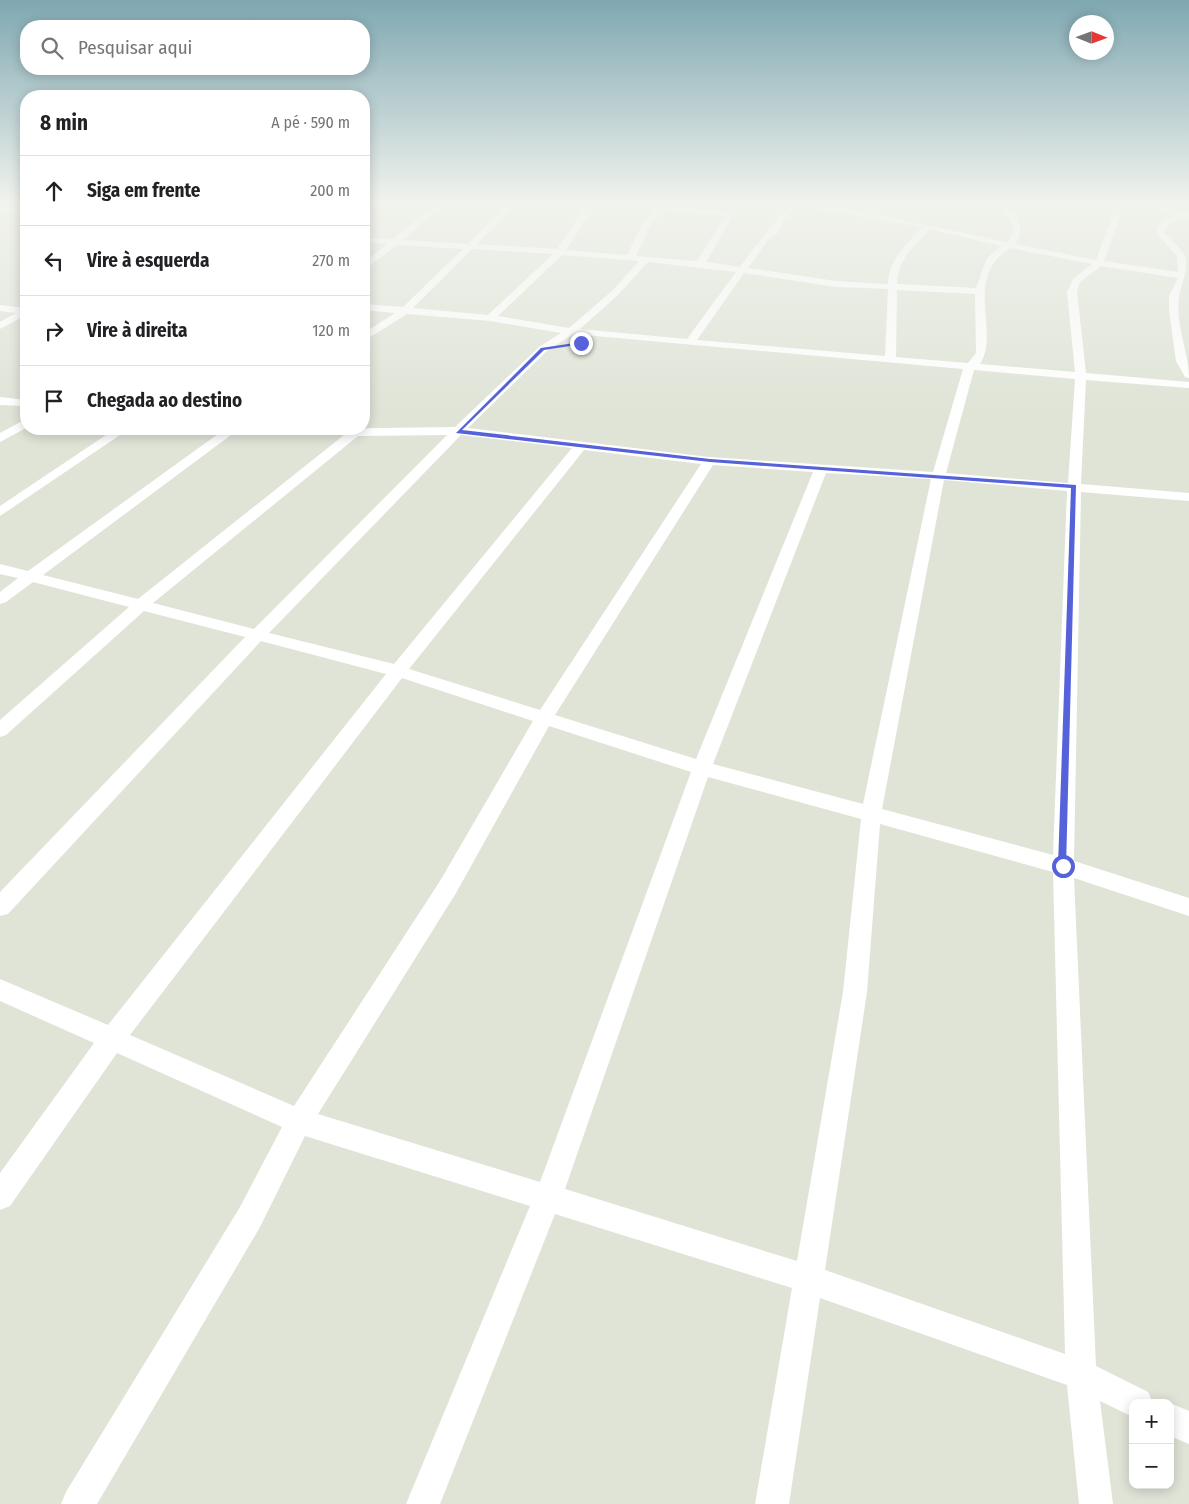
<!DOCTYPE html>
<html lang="pt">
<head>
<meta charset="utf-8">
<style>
	:root { --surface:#fff; --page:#f6f6f6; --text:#202124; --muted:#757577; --line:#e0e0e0 }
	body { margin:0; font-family:"Fira Sans Condensed",sans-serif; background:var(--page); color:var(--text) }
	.controls { position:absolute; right:15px; bottom:15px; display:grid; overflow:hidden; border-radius:10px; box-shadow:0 2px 12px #0003 }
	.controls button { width:45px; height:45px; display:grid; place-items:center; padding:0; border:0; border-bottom:1px solid var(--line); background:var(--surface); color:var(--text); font:25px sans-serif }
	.compass { position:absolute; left:1069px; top:15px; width:45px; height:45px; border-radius:50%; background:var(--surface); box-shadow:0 2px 12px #0003; rotate:91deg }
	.stop { position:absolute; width:15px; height:15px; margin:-11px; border:4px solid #5662d9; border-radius:50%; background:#fff }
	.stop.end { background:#5662d9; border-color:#fff; box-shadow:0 1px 5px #0008 }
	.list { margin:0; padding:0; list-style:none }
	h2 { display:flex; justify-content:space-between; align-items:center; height:65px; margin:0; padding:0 20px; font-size:21px }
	h2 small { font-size:16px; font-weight:400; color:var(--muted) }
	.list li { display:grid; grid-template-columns:32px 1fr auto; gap:15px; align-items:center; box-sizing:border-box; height:70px; padding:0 20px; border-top:1px solid var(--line) }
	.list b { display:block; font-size:19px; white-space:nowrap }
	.list em { font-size:16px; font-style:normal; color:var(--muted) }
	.icon { flex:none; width:28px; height:28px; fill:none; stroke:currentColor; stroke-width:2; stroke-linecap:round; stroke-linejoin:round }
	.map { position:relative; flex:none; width:1189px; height:1504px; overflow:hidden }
	.search { position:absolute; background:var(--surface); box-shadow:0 2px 12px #0003; left:20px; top:20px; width:350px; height:55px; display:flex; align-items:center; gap:12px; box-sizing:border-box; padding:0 18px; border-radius:20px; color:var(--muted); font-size:19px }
	.panel { position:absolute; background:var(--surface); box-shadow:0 2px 12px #0003; left:20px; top:90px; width:350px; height:345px; border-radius:20px }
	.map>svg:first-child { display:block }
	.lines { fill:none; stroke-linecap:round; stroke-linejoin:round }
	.minor { fill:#fff; fill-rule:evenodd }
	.route { fill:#5662d9 }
</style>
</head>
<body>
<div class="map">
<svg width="1189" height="1504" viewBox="0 0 1189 1504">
	<rect width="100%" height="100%" fill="#dfe4d7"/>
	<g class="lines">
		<g class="minor">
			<path d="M 366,202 L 375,202 L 364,208 L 364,203 Z"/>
			<path d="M 439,202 L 447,202 L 402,240 L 468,244 L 511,202 L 519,202 L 477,244 L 557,249 L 589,202 L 597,202 L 566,250 L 627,255 L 642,224 L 662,202 L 670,202 L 667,206 L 727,211 L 733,202 L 741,202 L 706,262 L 740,267 C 756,244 775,224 790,202 L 805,202 L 861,211 L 868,202 L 876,202 L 868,213 L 1007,242 C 1019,230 1010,219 1002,208 L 1006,206 C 1021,213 1025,231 1015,244 L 1096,260 L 1117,202 L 1125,202 L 1104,261 L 1178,272 L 1177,256 L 1156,233 L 1161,221 L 1177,214 L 1125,202 L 1138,202 L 1189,212 L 1189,216 L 1168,224 L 1164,233 C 1170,239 1182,248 1185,256 C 1189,272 1181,283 1179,297 C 1175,324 1189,352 1189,378 L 1185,377 L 1176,361 L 1169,310 L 1169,296 L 1178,278 L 1101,266 L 1080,282 L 1077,292 L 1086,373 L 1189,382 L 1189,388 L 1086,380 L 1081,484 L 1189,493 L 1189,501 L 1081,492 L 1074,861 L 1189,898 L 1189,916 L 1074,878 L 1096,1366 L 1148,1392 L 1153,1403 L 1133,1403 L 1133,1417 L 1100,1401 L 1113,1504 L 1079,1504 L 1067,1385 L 820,1298 L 789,1504 L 755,1504 L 792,1288 L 555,1214 L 440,1504 L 406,1504 L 530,1206 L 305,1136 L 260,1227 L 97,1504 L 61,1504 L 66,1492 L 240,1207 L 282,1127 L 117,1053 L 10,1206 L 0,1210 L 0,1173 L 94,1043 L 0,1001 L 0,979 L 108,1025 L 386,674 L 261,641 L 8,914 L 0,916 L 0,892 L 245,637 L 144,611 L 6,735 L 0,737 L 0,720 L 129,607 L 33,582 L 6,602 L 0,604 L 0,592 L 18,578 L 0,574 L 0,564 L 28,571 L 225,429 L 239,429 L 43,575 L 138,599 L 344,435 L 314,433 L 308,429 L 455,427 L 539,347 L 561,333 L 490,321 L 407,314 L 364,341 L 364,333 L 395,313 L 364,310 L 364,304 L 403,307 L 463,249 L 397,245 L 364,270 L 364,263 L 387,244 L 364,242 L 364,238 L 393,239 ZM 797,205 L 922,227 C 906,245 889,259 888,284 L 836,281 L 748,268 L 768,240 L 778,233 L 786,217 ZM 663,210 L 725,216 L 697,261 L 636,256 L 650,225 ZM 930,229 L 1001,246 L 987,258 L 976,288 L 897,284 C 898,259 914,247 930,229 ZM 1010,248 L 1092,264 L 1073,279 L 1067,292 L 1075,372 L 980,364 C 1001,331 962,278 1010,248 ZM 472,249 L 553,254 L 488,315 L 413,308 ZM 562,255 L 639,261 L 612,291 L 569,328 L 498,316 ZM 648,262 L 736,272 L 687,339 L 580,329 L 618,295 ZM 744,273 L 836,287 L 888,289 L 885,356 L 697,340 ZM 897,290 L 975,294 L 976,353 L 968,363 L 896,357 ZM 573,334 L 963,369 L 933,472 L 709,457 L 468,428 L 547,351 ZM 974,370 L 1075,379 L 1068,483 L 946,473 ZM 447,435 L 254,629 L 153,603 L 358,436 ZM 461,435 L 572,448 L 394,664 L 269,633 ZM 584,450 L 701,464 L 540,710 L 409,669 ZM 713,465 L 813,472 L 696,759 L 555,715 ZM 826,473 L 931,479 L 863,804 L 713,764 ZM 944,480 L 1067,491 L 1053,855 L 882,809 ZM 402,678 L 533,721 L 440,881 L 294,1106 L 130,1035 ZM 549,726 L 691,772 L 540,1182 L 318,1114 L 456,893 ZM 708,777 L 861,819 L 843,992 L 797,1261 L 565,1189 ZM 880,824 L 1053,872 L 1065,1354 L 825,1270 L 867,992 Z"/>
			<rect x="0" y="209" width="26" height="4"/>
			<path d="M 0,305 L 26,308 L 26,315 L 0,329 L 0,322 L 16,313 L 0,311 Z"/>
			<path d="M 0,397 L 26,400 L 26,406 L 0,405 Z"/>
			<path d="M 26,419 L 26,428 L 0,442 L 0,433 Z"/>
			<path d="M 115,429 L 129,429 L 0,516 L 0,506 Z"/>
			<path d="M 1170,1403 L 1189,1411 L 1189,1444 L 1170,1436 Z"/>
		</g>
	</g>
	<linearGradient id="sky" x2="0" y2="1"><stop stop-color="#7fa8b2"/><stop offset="0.49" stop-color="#f1f3ed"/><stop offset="1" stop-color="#f1f3ed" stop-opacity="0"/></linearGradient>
	<rect width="1189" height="412" fill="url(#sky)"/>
	<path class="route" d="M 581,342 L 583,344 L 544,350 L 462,430 L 710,459 L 1076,485 L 1066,868 L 1060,868 L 1058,866 L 1071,488 L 710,462 L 456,433 L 541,348 Z"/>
</svg>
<div class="controls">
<button>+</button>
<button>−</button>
</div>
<svg class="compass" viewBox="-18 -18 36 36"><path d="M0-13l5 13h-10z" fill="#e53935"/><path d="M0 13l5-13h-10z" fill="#757577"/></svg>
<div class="stop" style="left:1063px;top:866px"></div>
<div class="stop end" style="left:581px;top:343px"></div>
<div class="search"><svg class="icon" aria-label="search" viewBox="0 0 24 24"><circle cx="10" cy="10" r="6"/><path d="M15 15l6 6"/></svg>Pesquisar aqui</div>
<section class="panel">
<h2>8 min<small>A pé · 590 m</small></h2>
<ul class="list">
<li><svg class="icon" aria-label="ahead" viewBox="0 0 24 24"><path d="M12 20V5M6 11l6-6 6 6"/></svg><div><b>Siga em frente</b></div><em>200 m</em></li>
<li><svg class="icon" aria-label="left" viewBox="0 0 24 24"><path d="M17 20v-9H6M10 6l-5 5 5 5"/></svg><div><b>Vire à esquerda</b></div><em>270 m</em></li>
<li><svg class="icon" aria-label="right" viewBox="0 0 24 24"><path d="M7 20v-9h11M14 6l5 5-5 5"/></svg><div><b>Vire à direita</b></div><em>120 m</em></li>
<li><svg class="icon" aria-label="arrive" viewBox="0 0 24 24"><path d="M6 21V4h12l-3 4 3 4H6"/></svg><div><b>Chegada ao destino</b></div></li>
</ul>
</section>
</div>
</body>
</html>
